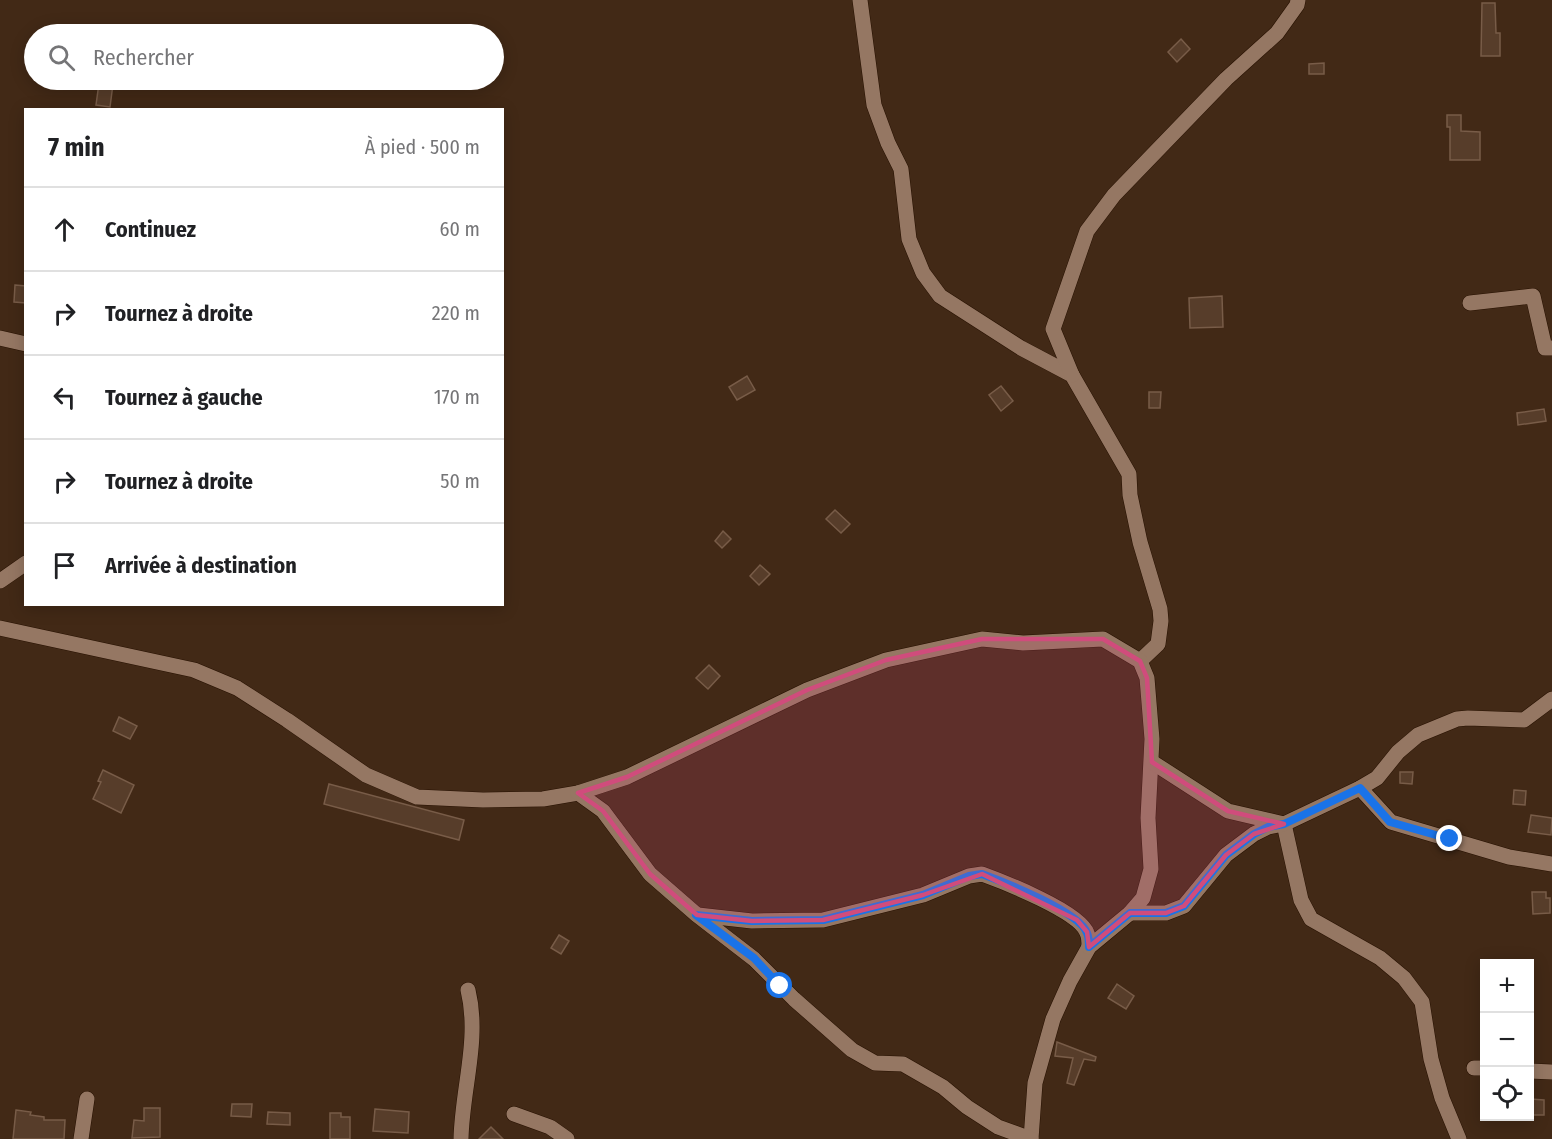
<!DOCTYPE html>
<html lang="fr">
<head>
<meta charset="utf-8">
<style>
	:root { --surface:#fff; --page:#f2f2f2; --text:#202124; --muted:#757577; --line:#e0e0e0 }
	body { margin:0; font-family:"Fira Sans Condensed",sans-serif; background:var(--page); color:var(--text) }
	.controls { position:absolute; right:18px; bottom:18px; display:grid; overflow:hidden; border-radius:0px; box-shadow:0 3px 15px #0003 }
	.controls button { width:54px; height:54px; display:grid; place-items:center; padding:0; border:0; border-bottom:2px solid var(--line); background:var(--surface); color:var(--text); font:30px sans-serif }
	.stop { position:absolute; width:18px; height:18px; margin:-14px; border:4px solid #1a73e8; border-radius:50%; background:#fff }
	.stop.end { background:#1a73e8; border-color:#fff; box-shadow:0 2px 6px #0008 }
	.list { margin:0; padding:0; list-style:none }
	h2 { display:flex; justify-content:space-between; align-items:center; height:78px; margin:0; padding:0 24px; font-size:26px }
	h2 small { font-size:20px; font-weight:400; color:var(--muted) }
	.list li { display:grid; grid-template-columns:39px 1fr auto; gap:18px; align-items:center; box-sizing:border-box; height:84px; padding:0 24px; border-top:2px solid var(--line) }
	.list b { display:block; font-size:22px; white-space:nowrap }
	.list em { font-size:20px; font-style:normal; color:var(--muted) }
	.icon { flex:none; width:33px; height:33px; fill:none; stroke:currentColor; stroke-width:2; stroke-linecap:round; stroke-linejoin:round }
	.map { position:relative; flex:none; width:1552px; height:1139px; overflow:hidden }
	.search { position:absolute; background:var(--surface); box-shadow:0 3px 15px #0003; left:24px; top:24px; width:480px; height:66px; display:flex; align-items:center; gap:15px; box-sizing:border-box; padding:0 21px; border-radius:33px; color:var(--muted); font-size:22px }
	.panel { position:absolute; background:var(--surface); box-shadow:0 3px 15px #0003; left:24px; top:108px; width:480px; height:498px; border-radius:0px }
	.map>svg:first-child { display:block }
	.building { fill:#573d2a; stroke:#785c48; stroke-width:1.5 }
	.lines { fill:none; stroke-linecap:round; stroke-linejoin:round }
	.minor-casing { stroke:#271101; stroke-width:16 }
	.minor { stroke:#957763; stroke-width:15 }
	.route { stroke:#1a73e8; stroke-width:8 }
	.marked { fill:#d04c7c; fill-opacity:0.2; stroke:#d04c7c; stroke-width:4.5; stroke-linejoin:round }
</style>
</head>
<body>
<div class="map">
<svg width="1552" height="1139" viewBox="0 0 1552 1139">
	<rect width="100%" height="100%" fill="#422916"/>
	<g class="building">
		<path d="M 1482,3 L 1495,3 L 1496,33 L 1500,33 L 1500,56 L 1481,56 Z"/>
		<path d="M 1181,39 L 1190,49 L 1177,62 L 1168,52 Z"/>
		<path d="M 1324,63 L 1324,74 L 1309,74 L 1309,64 Z"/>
		<path d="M 99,83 L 113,84 L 110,107 L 96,105 Z"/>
		<path d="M 1447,115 L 1461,115 L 1461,131 L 1480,132 L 1480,160 L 1450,160 L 1450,127 L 1447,127 Z"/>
		<path d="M 15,285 L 26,286 L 26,303 L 14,302 Z"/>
		<path d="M 1222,296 L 1223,327 L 1190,328 L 1189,298 Z"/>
		<path d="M 747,376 L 755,390 L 737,400 L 729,387 Z"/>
		<path d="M 1001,386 L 1013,401 L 1001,411 L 989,395 Z"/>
		<path d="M 1149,392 L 1161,392 L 1160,408 L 1149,408 Z"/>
		<path d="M 1544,409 L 1546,421 L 1518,425 L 1517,413 Z"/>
		<path d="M 835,510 L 850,524 L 841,533 L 826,519 Z"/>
		<path d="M 723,531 L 731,539 L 722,548 L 715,541 Z"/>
		<path d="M 760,565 L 770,574 L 759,585 L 750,576 Z"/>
		<path d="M 709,665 L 720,676 L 708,689 L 696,678 Z"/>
		<path d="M 119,717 L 137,726 L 130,739 L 113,731 Z"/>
		<path d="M 103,770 L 134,785 L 121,813 L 93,799 L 101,782 L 98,781 Z"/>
		<path d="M 1400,772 L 1413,772 L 1412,784 L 1400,783 Z"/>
		<path d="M 329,784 L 464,820 L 459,840 L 324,804 Z"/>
		<path d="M 1514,790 L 1526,791 L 1525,805 L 1513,804 Z"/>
		<path d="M 1531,815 L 1552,818 L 1551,835 L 1528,832 Z"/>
		<path d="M 1532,892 L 1546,892 L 1546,898 L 1550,898 L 1550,913 L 1533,914 Z"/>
		<path d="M 559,935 L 569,941 L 561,954 L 551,948 Z"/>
		<path d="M 1117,984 L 1134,996 L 1126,1009 L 1108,998 Z"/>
		<path d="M 1057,1042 L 1096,1057 L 1095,1061 L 1084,1059 L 1074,1085 L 1067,1083 L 1073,1058 L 1055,1056 Z"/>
		<path d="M 1530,1099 L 1544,1100 L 1544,1115 L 1530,1115 Z"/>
		<path d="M 232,1104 L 252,1104 L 251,1117 L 231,1116 Z"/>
		<path d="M 144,1108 L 160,1108 L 160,1137 L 132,1138 L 134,1120 L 144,1121 Z"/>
		<path d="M 375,1109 L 409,1112 L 408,1133 L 373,1131 Z"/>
		<path d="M 16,1110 L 31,1112 L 30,1115 L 44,1117 L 44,1120 L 65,1120 L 64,1139 L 13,1139 Z"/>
		<path d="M 268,1112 L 290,1113 L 290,1125 L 267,1124 Z"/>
		<path d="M 330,1113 L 341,1113 L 341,1117 L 350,1117 L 350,1139 L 330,1139 Z"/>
		<path d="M 491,1127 L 503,1139 L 479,1139 Z"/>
	</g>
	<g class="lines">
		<defs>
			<g id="minor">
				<path d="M 860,0 L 874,105 L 888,143 L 901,169 L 909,239 L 923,273 L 940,296 L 1021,348 L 1072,375 L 1129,474 L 1130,495 L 1140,542 L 1160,609 L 1161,621 L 1158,644 L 1140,661"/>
				<path d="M 1470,303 L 1533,296 L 1545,348 L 1552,348"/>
				<path d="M 0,338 L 26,344"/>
				<path d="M 1072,375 L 1053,329 L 1087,231 L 1114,195 L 1226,79 L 1277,33 L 1297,5 L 1298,0"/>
				<path d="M 0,581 L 26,563"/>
				<path d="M 0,628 L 194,670 L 237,688 L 287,720 L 366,775 L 417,797 L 483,800 L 543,799 L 578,793 L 627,777 L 807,690 L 886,660 L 982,639 L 1023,643 L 1103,639 L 1140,661 L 1147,678 L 1152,739 L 1148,818 L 1151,869 L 1143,898 L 1130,913 L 1089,947 L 1070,981 L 1053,1019 L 1035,1083 L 1031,1139"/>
				<path d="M 1152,762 L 1228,811 L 1284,824 L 1301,900 L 1311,919 L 1380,958 L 1404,978 L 1422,1002 L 1431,1059 L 1442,1098 L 1459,1139"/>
				<path d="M 1360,788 L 1391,822 L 1509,857 L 1552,864"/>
				<path d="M 578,793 L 603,811 L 650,874 L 697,915 L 754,959 L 794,999 L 852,1050 L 875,1063 L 903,1064 L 943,1087 L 967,1107 L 998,1127 L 1031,1139"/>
				<path d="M 1130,913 L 1166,913 L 1184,906 L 1226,855 L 1254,834 L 1268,827 L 1284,824 L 1360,788 L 1377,778 L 1398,752 L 1418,735 L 1457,719 L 1468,718 L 1524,720 L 1552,699"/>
				<path d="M 698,915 L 752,921 L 823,920 L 923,895 L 969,876 L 982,874 C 1004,882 1080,912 1087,933 C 1089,937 1089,943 1089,947"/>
				<path d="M 1474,1068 L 1484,1068"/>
				<path d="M 1530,1071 L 1552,1072"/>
				<path d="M 514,1114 L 550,1127 L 567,1139"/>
				<path d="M 81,1139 L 87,1099"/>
				<path d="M 461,1139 C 462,1089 480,1039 468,990"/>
			</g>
		</defs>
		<use href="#minor" class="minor-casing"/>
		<use href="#minor" class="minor"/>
	</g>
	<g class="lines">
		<path class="route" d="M 780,986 L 754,958 L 696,915 L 752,921 L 823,920 L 923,895 L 969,876 L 982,874 C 1004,882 1080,912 1087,933 C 1089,937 1089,943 1089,947 L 1130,913 L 1166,913 L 1184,906 L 1226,855 L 1254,834 L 1268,827 L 1284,824 L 1360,788 L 1390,822 L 1450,839"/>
	</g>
	<path class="marked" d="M 982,639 L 1103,639 L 1140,661 L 1147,678 L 1152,762 L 1228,811 L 1284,824 L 1254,834 L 1226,855 L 1184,906 L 1166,913 L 1130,913 L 1089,947 L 1087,932 L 1077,920 L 982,874 L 923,895 L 823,920 L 752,921 L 697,915 L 650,874 L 603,811 L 578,793 L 627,777 L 807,690 L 886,660 Z"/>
</svg>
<div class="controls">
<button>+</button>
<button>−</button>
<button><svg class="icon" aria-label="locate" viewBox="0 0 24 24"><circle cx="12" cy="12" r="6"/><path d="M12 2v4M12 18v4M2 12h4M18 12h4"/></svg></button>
</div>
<div class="stop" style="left:780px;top:986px"></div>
<div class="stop end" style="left:1450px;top:839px"></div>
<div class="search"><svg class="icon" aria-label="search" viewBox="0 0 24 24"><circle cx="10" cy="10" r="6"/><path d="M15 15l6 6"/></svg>Rechercher</div>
<section class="panel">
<h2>7 min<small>À pied · 500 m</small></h2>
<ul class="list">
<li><svg class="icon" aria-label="ahead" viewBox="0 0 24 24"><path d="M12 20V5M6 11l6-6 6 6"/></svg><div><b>Continuez</b></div><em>60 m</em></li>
<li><svg class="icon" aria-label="right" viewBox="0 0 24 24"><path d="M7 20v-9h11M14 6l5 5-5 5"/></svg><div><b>Tournez à droite</b></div><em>220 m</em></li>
<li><svg class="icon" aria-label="left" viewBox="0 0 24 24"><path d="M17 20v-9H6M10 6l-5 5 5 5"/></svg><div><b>Tournez à gauche</b></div><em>170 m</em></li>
<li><svg class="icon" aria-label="right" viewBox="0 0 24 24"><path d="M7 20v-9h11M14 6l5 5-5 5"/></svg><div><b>Tournez à droite</b></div><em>50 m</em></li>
<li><svg class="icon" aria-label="arrive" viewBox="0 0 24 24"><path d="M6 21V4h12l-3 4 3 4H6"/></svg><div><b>Arrivée à destination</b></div></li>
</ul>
</section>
</div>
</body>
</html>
